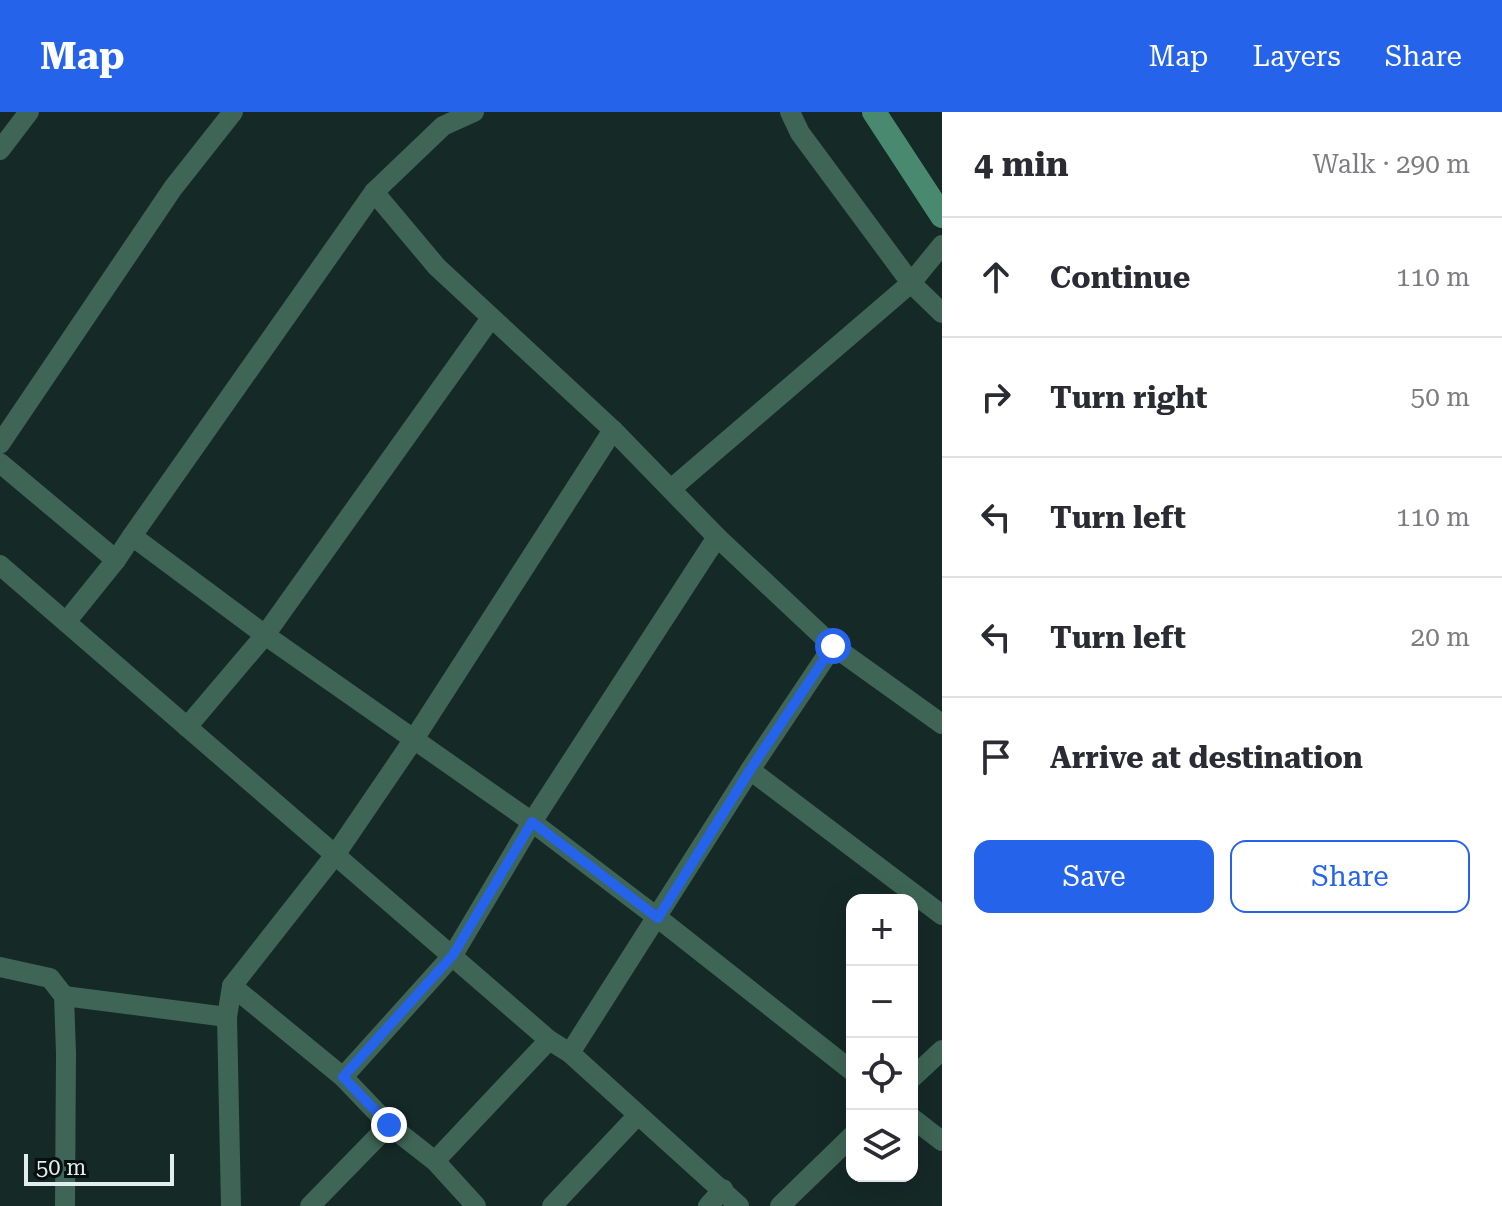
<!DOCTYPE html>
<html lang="en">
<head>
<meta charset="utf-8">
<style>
	:root { --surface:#fff; --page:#f2f2f3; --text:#2b2b33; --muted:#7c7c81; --line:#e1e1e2; --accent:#2563eb }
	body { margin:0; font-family:"Roboto Serif",serif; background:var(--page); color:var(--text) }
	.controls { position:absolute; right:24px; bottom:24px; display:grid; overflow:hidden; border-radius:16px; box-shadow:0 8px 32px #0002 }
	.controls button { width:72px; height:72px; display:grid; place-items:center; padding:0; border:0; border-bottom:2px solid var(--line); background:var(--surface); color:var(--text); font:40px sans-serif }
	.scale { position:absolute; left:24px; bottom:20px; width:150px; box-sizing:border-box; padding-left:8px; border:4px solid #e2eeec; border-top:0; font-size:22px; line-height:28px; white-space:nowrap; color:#e2eeec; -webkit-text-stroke:6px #070f0f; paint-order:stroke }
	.stop { position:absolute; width:24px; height:24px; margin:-18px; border:6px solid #2563eb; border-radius:50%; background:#fff }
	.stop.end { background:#2563eb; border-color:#fff; box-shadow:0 2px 8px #0008 }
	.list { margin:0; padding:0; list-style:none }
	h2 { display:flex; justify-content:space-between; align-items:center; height:104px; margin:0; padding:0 32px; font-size:34px }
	h2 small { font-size:26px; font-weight:400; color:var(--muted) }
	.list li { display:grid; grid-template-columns:52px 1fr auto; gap:24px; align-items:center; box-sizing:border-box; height:120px; padding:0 32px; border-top:2px solid var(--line) }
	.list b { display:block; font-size:30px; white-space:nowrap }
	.list em { font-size:26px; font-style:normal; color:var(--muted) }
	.actions { display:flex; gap:16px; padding:24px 32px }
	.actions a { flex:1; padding:18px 0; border:2px solid var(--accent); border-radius:16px; text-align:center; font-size:28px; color:var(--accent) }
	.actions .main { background:var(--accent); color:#fff }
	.icon { flex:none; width:44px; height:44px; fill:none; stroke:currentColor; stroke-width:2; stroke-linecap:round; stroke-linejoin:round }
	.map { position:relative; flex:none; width:942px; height:1094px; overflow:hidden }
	header { display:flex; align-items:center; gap:48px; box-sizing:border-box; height:112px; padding:0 40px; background:var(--accent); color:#fff }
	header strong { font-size:38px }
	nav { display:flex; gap:44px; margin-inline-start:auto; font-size:28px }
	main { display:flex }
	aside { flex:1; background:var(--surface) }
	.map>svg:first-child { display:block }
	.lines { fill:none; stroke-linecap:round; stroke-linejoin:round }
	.street { stroke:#3e6555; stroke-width:20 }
	.secondary { stroke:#498970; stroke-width:24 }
	.route { stroke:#2563eb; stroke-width:10 }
</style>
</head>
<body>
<header>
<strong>Map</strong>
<nav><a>Map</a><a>Layers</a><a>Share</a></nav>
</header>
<main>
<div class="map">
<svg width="942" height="1094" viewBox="0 0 942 1094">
	<rect width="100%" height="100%" fill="#152927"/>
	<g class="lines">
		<g class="street">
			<path d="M 790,0 L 800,21 L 911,171 L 942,201"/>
			<path d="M 0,38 L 29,0"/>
			<path d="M 374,80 L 437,155 L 613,318 L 717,425 L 833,534 L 942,612"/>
			<path d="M 0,332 L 173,76 L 233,0"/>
			<path d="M 0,351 L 116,448 L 132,424 L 265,523 L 532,710 L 658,806 L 852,959"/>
			<path d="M 671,377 L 911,171 L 942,133"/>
			<path d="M 132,424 L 374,80 L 443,14 L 474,0"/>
			<path d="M 0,453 L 549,928 L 570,941 L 739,1094"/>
			<path d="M 66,510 L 116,448"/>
			<path d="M 187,615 L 265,523 L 491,206"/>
			<path d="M 750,658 L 942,803"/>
			<path d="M 0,855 L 50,866 L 64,884 L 66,941 L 65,1094"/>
			<path d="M 232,874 L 343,965 L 389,1013 L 435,1049 L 476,1094"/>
			<path d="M 64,884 L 227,905 L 231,1094"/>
			<path d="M 227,905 L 232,874 L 335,743 L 414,627 L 613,318"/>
			<path d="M 570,941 L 750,658 L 833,534"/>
			<path d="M 343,965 L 453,843 L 532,710 L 717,425"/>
			<path d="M 912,966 L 942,938"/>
			<path d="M 912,1006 L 942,1029"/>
			<path d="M 435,1049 L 549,928"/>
			<path d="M 310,1094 L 389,1013"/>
			<path d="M 552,1094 L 637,1004"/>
			<path d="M 708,1094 L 723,1077"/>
			<path d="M 780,1094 L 852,1024"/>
		</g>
		<path class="secondary" d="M 874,0 L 942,104"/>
	</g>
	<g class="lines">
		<path class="route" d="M 389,1013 L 343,965 L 453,843 L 532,710 L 658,806 L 750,658 L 833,534"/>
	</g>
</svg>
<div class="controls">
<button>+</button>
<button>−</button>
<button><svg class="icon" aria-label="locate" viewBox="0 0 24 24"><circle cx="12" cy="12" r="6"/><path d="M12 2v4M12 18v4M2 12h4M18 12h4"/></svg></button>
<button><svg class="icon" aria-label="layers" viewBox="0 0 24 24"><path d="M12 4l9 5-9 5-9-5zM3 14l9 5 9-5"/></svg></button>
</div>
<div class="scale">50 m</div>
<div class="stop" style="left:833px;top:534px"></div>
<div class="stop end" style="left:389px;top:1013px"></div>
</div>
<aside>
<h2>4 min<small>Walk · 290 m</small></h2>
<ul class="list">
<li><svg class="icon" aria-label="ahead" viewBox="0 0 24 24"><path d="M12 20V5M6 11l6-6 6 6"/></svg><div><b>Continue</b></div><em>110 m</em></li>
<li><svg class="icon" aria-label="right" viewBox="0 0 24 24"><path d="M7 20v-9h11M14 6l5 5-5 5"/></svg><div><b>Turn right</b></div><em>50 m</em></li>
<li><svg class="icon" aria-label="left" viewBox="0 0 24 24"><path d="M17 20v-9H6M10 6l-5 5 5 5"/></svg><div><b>Turn left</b></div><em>110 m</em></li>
<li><svg class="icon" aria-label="left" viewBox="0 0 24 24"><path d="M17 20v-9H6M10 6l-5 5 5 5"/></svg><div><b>Turn left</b></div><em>20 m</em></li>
<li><svg class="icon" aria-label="arrive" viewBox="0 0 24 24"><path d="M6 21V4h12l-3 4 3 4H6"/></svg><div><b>Arrive at destination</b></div></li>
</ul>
<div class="actions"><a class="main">Save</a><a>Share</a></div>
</aside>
</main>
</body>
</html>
